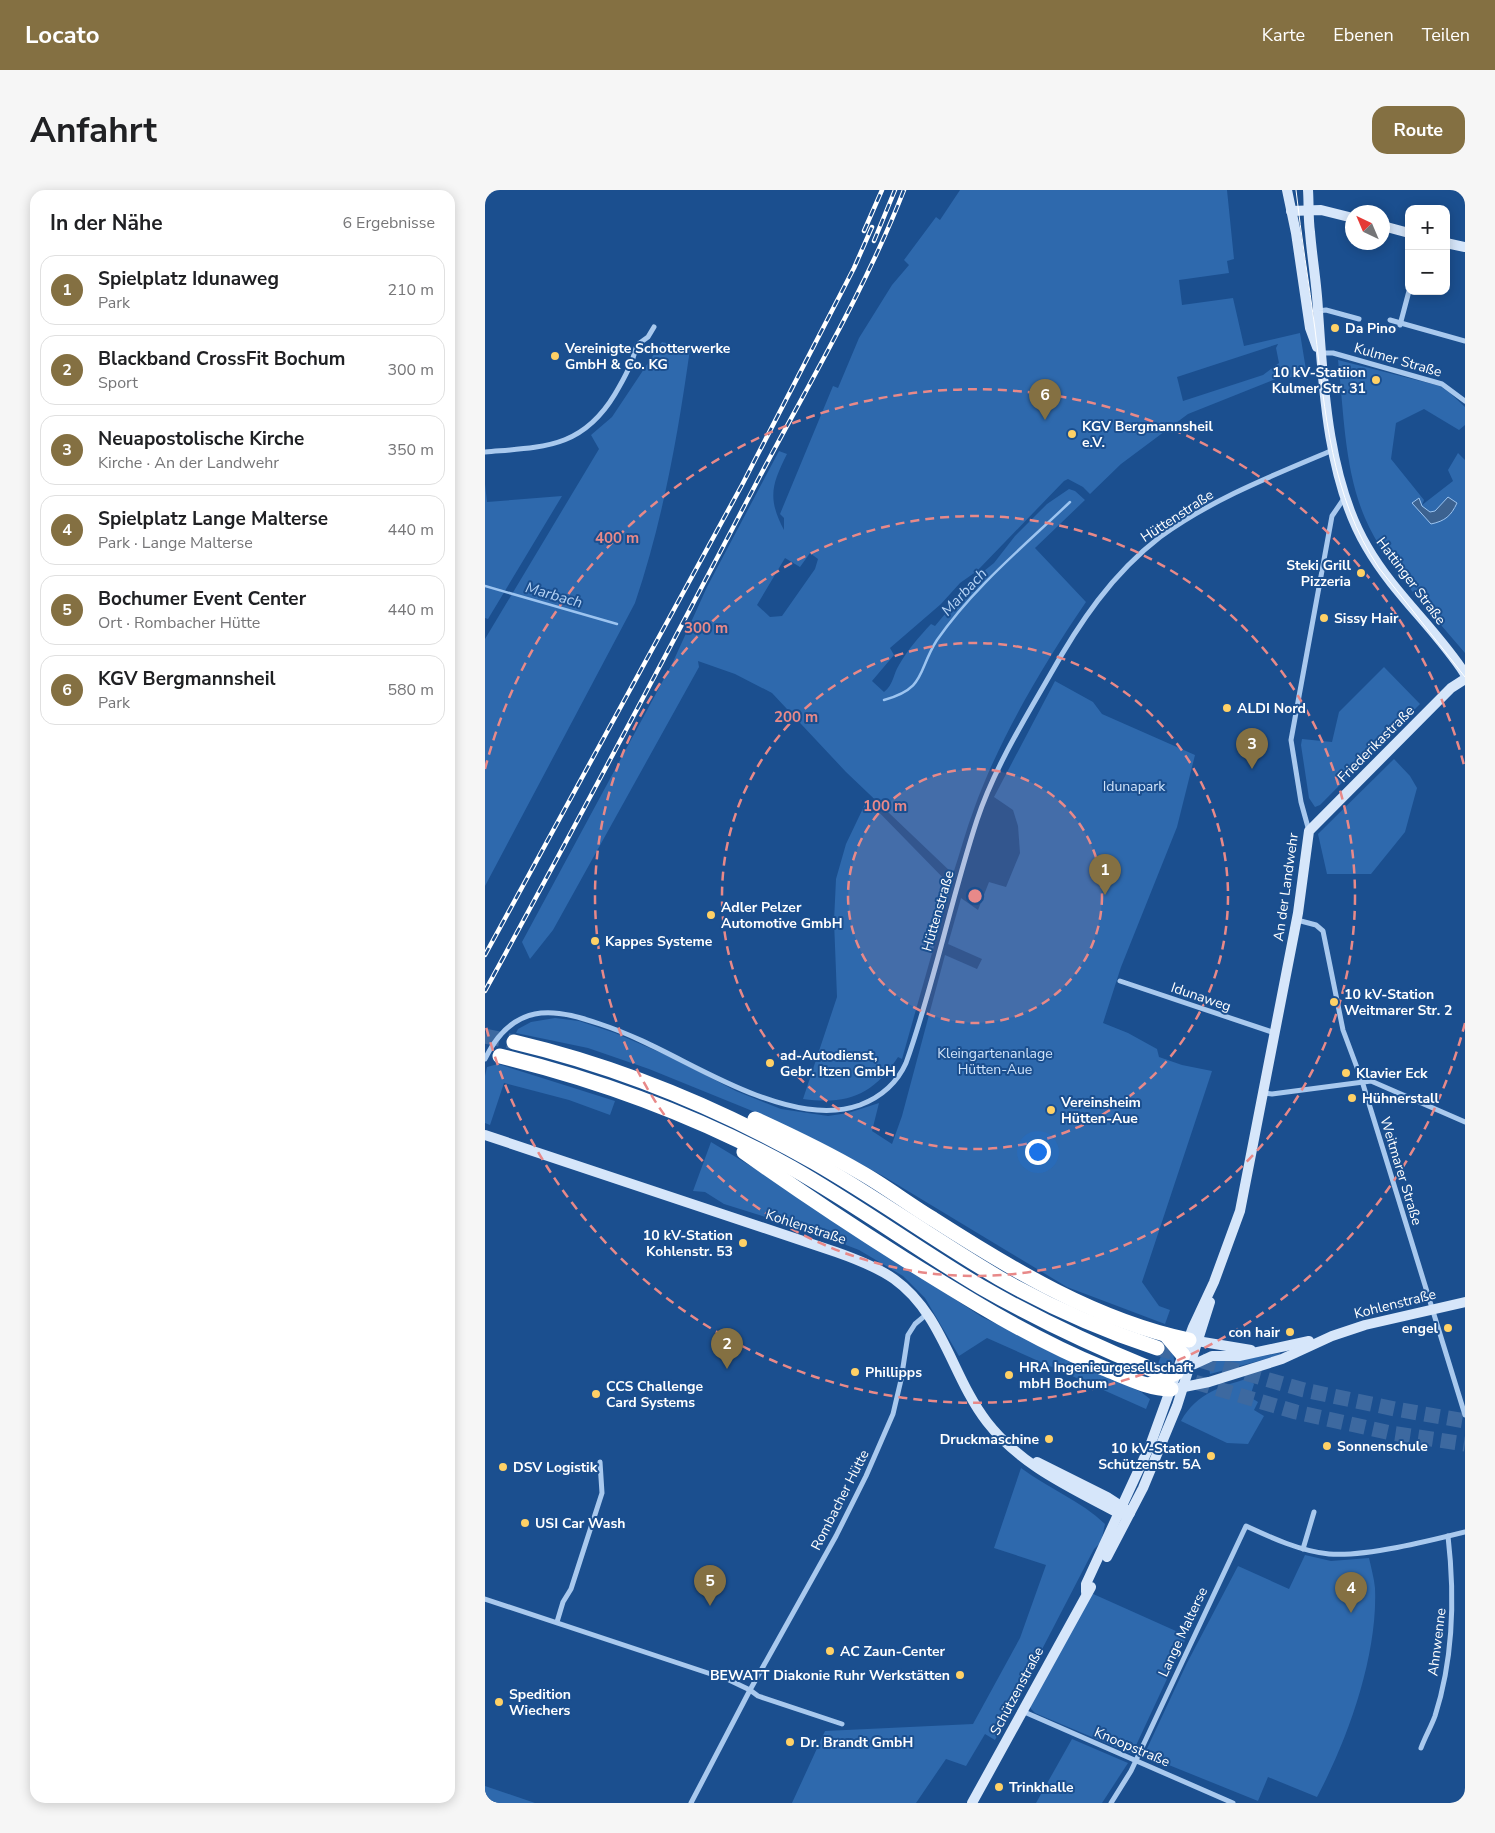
<!DOCTYPE html>
<html lang="de">
<head>
<meta charset="utf-8">
<style>
	:root { --surface:#fff; --page:#f6f6f6; --text:#202124; --muted:#757577; --line:#e0e0e0; --accent:#847042 }
	body { margin:0; font-family:"Nunito Sans",sans-serif; background:var(--page); color:var(--text) }
	.controls { position:absolute; right:15px; top:15px; display:grid; overflow:hidden; border-radius:10px; box-shadow:0 2px 12px #0003 }
	.controls button { width:45px; height:45px; display:grid; place-items:center; padding:0; border:0; border-bottom:1px solid var(--line); background:var(--surface); color:var(--text); font:25px sans-serif }
	.compass { position:absolute; left:860px; top:15px; width:45px; height:45px; border-radius:50%; background:var(--surface); box-shadow:0 2px 12px #0003; rotate:316deg }
	.you { position:absolute; left:552px; top:961px; width:18px; height:18px; margin:-12px; border:4px solid #fff; border-radius:50%; background:#1a73e8; box-shadow:0 0 0 8px #1a73e833 }
	.badge { display:grid; place-items:center; width:32px; height:32px; border-radius:50%; background:var(--accent); color:#fff; font-size:16px; font-weight:700 }
	.pin { position:absolute; translate:-50% -41px; filter:drop-shadow(0 1px 2px #0008) }
	.pin::after { content:''; position:absolute; top:26px; width:18px; height:15px; background:inherit; clip-path:polygon(0 0,100% 0,50% 100%) }
	.list { margin:0; padding:0; list-style:none }
	h2 { display:flex; justify-content:space-between; align-items:center; height:65px; margin:0; padding:0 20px; font-size:21px }
	h2 small { font-size:16px; font-weight:400; color:var(--muted) }
	.list li { display:grid; grid-template-columns:32px 1fr auto; gap:15px; align-items:center; box-sizing:border-box; height:70px; margin:0 10px 10px; padding:0 10px; border:1px solid var(--line); border-radius:15px }
	.list b { display:block; font-size:19px; white-space:nowrap }
	.list p { margin:0; font-size:16px; white-space:nowrap; color:var(--muted) }
	.list em { font-size:16px; font-style:normal; color:var(--muted) }
	.map { position:relative; flex:none; width:980px; height:1613px; overflow:hidden; border-radius:15px }
	header { display:flex; align-items:center; gap:30px; box-sizing:border-box; height:70px; padding:0 25px; background:var(--accent); color:#fff }
	header strong { font-size:24px }
	nav { display:flex; gap:28px; margin-inline-start:auto; font-size:18px }
	.intro { display:flex; align-items:center; justify-content:space-between; box-sizing:border-box; height:120px; padding:0 30px }
	h1 { margin:0; font-size:35px }
	.button { padding:12px 22px; border-radius:15px; background:var(--accent); color:#fff; font-size:18px; font-weight:700 }
	main { display:flex; gap:30px; padding:0 30px }
	aside { flex:1; background:var(--surface); border-radius:15px; box-shadow:0 2px 12px #0003 }
	.map>svg:first-child { display:block }
	.green { fill:#2e69ad; fill-rule:evenodd }
	.water { fill:#3c6290; stroke:#9cc4f0 }
	.lines { fill:none; stroke-linecap:round; stroke-linejoin:round }
	.stream { stroke:#9cc4f0; stroke-width:2.5 }
	.highway-tunnel { stroke:#3d69a0; stroke-width:15; stroke-dasharray:15 8; stroke-linecap:butt }
	.street { stroke:#a9c9ee; stroke-width:5 }
	.secondary { stroke:#d6e6fa; stroke-width:10 }
	.highway { stroke:#fff; stroke-width:15 }
	.tram { stroke:#fff; stroke-width:1 }
	.rail-casing { stroke:#fff; stroke-width:4.5 }
	.rail { stroke:#1b4f8f; stroke-width:2.5; stroke-dasharray:8; stroke-linecap:butt }
	.ring { fill:none; stroke:#e88989; stroke-width:2.5; stroke-dasharray:9 6 }
	.poi-dot { fill:#ffd166; stroke:#1b4f8f; stroke-width:2 }
	.labels { text-anchor:middle; dominant-baseline:central; stroke-width:4; stroke-linejoin:round; paint-order:stroke }
	.poi-label { font-size:14px; font-weight:bold; fill:#fff; stroke:#1b4f8f; text-anchor:start }
	.street-label { font-size:14px; fill:#fff; stroke:#1b4f8f }
	.park-label { font-size:14px; fill:#cfe3fa; stroke:#1b4f8f }
	.water-label { font-size:15px; font-style:italic; fill:#b5d3f5; stroke:#1b4f8f }
	.centre { fill:#e88989; stroke:#1b4f8f; stroke-width:2.5 }
	.ring-label { font-size:15px; text-anchor:middle; font-weight:bold; fill:#e88989; stroke:#1b4f8f; stroke-width:4; stroke-linejoin:round; paint-order:stroke }
</style>
</head>
<body>
<header>
<strong>Locato</strong>
<nav><a>Karte</a><a>Ebenen</a><a>Teilen</a></nav>
</header>
<div class="intro"><h1>Anfahrt</h1><a class="button">Route</a></div>
<main>
<aside>
<h2>In der Nähe<small>6 Ergebnisse</small></h2>
<ul class="list">
<li><span class="badge">1</span><div><b>Spielplatz Idunaweg</b><p>Park</p></div><em>210 m</em></li>
<li><span class="badge">2</span><div><b>Blackband CrossFit Bochum</b><p>Sport</p></div><em>300 m</em></li>
<li><span class="badge">3</span><div><b>Neuapostolische Kirche</b><p>Kirche · An der Landwehr</p></div><em>350 m</em></li>
<li><span class="badge">4</span><div><b>Spielplatz Lange Malterse</b><p>Park · Lange Malterse</p></div><em>440 m</em></li>
<li><span class="badge">5</span><div><b>Bochumer Event Center</b><p>Ort · Rombacher Hütte</p></div><em>440 m</em></li>
<li><span class="badge">6</span><div><b>KGV Bergmannsheil</b><p>Park</p></div><em>580 m</em></li>
</ul>
</aside>
<div class="map">
<svg width="980" height="1613" viewBox="0 0 980 1613">
	<rect width="100%" height="100%" fill="#1b4f8f"/>
	<g class="green">
		<path d="M 475,0 L 742,0 L 749,69 L 742,71 L 744,83 L 694,90 L 697,115 L 748,108 L 759,156 L 815,143 L 822,186 L 793,188 L 703,224 L 636,274 L 605,304 L 598,297 L 583,289 L 579,291 L 492,381 L 475,393 L 456,414 L 405,458 L 409,465 L 387,491 L 399,502 C 409,494 408,484 414,475 C 423,459 434,447 446,434 L 450,436 L 465,418 L 495,392 L 499,381 L 509,373 L 530,346 L 562,314 L 584,299 L 590,301 L 600,310 L 550,358 L 601,412 C 559,473 514,549 489,619 C 481,640 475,663 468,684 L 361,582 L 287,503 L 250,484 L 213,471 L 214,477 L 68,740 L 45,769 L 37,752 L 188,472 L 222,397 L 294,261 L 302,264 C 287,294 282,308 299,340 L 299,328 L 295,324 L 348,196 L 353,198 L 374,148 L 407,95 L 424,75 L 419,70 L 451,27 L 455,30 ZM 793,154 L 791,158 L 794,173 L 778,185 L 698,211 L 692,187 ZM 325,363 L 333,369 L 330,379 L 297,426 L 285,427 L 272,415 L 300,368 L 315,377 Z"/>
		<path d="M 177,152 L 205,159 C 193,245 178,330 150,413 L 0,696 L 0,449 L 114,259 L 106,245 L 127,227 Z"/>
		<path d="M 853,170 L 955,196 L 965,203 L 980,217 L 980,235 L 974,240 L 939,219 L 911,233 L 906,269 L 939,310 L 937,315 L 968,291 L 963,280 L 973,263 L 980,270 L 980,463 C 946,422 901,377 880,328 C 859,279 859,222 853,170 Z"/>
		<path d="M 0,294 L 2,312 L 77,306 L 3,429 L 0,428 Z"/>
		<path d="M 899,477 L 935,514 L 835,615 L 830,617 L 824,608 L 816,555 L 817,549 L 847,552 L 854,522 Z"/>
		<path d="M 570,491 L 608,512 L 617,524 L 710,565 L 692,637 L 636,777 L 618,833 L 643,843 L 672,859 L 674,867 L 697,875 L 727,881 L 657,1092 L 674,1116 L 685,1120 L 680,1134 L 582,1097 L 398,986 L 352,961 L 265,920 L 164,879 L 103,858 L 31,843 L 33,839 L 46,832 L 70,828 L 94,831 L 130,843 L 188,868 L 251,901 L 296,919 L 343,926 L 363,923 L 394,913 L 387,941 L 407,954 L 417,926 L 460,765 L 492,779 L 497,769 L 463,754 L 476,708 L 493,720 L 504,692 L 521,697 L 535,663 L 533,636 L 528,620 L 509,607 Z"/>
		<path d="M 909,569 L 925,586 L 932,598 L 920,642 L 886,684 L 842,684 L 833,644 Z"/>
		<path d="M 382,610 L 466,696 L 417,869 L 413,867 C 388,905 363,915 318,909 L 352,807 L 349,731 L 351,689 L 361,654 Z"/>
		<path d="M 13,874 L 130,911 L 125,925 L 84,910 L 19,893 L 5,935 L 0,933 L 0,886 L 2,877 Z"/>
		<path d="M 226,952 L 269,978 L 497,1127 L 656,1202 L 665,1209 L 661,1219 L 502,1148 L 474,1166 L 440,1108 L 418,1086 L 374,1060 L 325,1041 L 239,1014 L 220,1002 L 208,1001 Z"/>
		<path d="M 681,1152 C 696,1173 689,1178 668,1188 Z"/>
		<path d="M 795,1163 L 795,1165 L 725,1184 L 723,1170 L 767,1168 Z"/>
		<path d="M 768,1187 L 766,1190 L 769,1194 L 765,1207 L 773,1212 L 769,1220 L 779,1226 L 763,1254 L 742,1253 L 696,1231 C 712,1202 738,1196 768,1187 Z"/>
		<path d="M 536,1278 C 563,1298 596,1311 620,1334 L 616,1352 L 609,1359 L 510,1550 L 500,1544 L 481,1576 L 461,1569 L 431,1613 L 307,1613 L 340,1541 L 488,1534 L 535,1448 L 561,1375 L 509,1358 Z"/>
		<path d="M 820,1365 L 846,1371 L 884,1368 C 886,1377 889,1388 890,1398 C 893,1465 863,1549 832,1607 L 783,1587 L 773,1611 L 659,1565 L 702,1473 L 753,1376 L 804,1399 Z"/>
		<path d="M 606,1403 L 702,1446 L 647,1564 L 550,1523 L 546,1519 L 545,1515 Z"/>
		<path d="M 587,1549 L 643,1573 L 617,1613 L 551,1613 Z"/>
		<path d="M 0,1596 L 50,1613 L 0,1613 Z"/>
	</g>
	<path class="water" d="M 963,307 L 972,313 C 966,326 960,331 946,334 L 927,313 L 934,308 L 937,316 L 945,322 L 950,321 Z"/>
	<g class="lines">
		<g class="stream">
			<path d="M 0,396 L 132,434"/>
			<path d="M 399,510 C 442,498 432,481 452,450 C 488,398 539,356 585,312"/>
		</g>
		<g class="highway-tunnel">
			<path d="M 0,846 L 29,852"/>
			<path d="M 672,1158 L 819,1200 L 910,1219 L 980,1231"/>
			<path d="M 666,1179 L 811,1222 L 906,1243 L 980,1254"/>
		</g>
		<g class="street">
			<path d="M 833,121 L 841,120 L 874,129"/>
			<path d="M 905,130 L 980,151"/>
			<path d="M 915,135 L 924,101"/>
			<path d="M 835,163 L 848,163 L 957,194 L 980,211"/>
			<path d="M 0,262 C 58,257 97,259 130,204 C 140,187 147,174 152,155 L 163,147 L 169,137"/>
			<path d="M 824,641 L 816,612 L 806,550 L 847,326 L 860,307"/>
			<path d="M 812,730 L 831,735 L 838,741 L 858,840 L 877,891 L 980,1225"/>
			<path d="M 635,791 L 790,843"/>
			<path d="M 0,869 C 11,846 29,826 56,823 C 76,821 97,828 115,834 C 170,852 217,885 271,905 C 303,917 341,927 375,915 C 396,907 412,893 421,873 C 449,795 466,709 492,630 C 509,579 538,532 565,485 C 594,433 627,384 675,347 C 727,309 789,285 848,260"/>
			<path d="M 779,903 L 787,904 L 886,891 L 980,932"/>
			<path d="M 818,1359 L 829,1322"/>
			<path d="M 0,1409 L 244,1490 L 265,1500 L 351,1346 L 381,1286 L 408,1224 L 416,1190 L 423,1145 L 430,1134 L 442,1124"/>
			<path d="M 72,1432 L 78,1412 L 86,1399 L 117,1303 L 115,1272"/>
			<path d="M 537,1521 L 748,1613"/>
			<path d="M 936,1558 C 940,1547 946,1537 950,1526 C 969,1467 970,1407 963,1346"/>
			<path d="M 206,1613 L 265,1500 L 273,1506 L 357,1534"/>
			<path d="M 626,1613 L 646,1581 L 761,1336 C 787,1348 815,1361 844,1364 C 880,1367 944,1351 980,1342"/>
		</g>
		<g class="secondary">
			<path d="M 802,0 L 811,43 L 825,138 L 832,157"/>
			<path d="M 823,0 C 824,14 823,28 825,42 C 827,68 832,95 833,121 C 838,197 843,291 882,357 C 909,404 951,439 980,484"/>
			<path d="M 806,21 L 836,20 L 868,28"/>
			<path d="M 898,36 L 924,43"/>
			<path d="M 961,53 L 980,57"/>
			<path d="M 0,945 L 351,1062 C 371,1069 392,1077 409,1089 C 458,1124 467,1187 502,1232 C 536,1276 587,1298 635,1324 L 645,1323"/>
			<path d="M 706,1150 L 766,1160"/>
			<path d="M 703,1177 L 727,1166 L 754,1166 L 824,1151"/>
			<path d="M 694,1198 L 724,1192 L 797,1169 L 847,1146 L 880,1135 L 980,1112"/>
			<path d="M 552,1272 L 622,1307 L 642,1320"/>
			<path d="M 622,1367 L 658,1298 L 692,1216 L 725,1112"/>
			<path d="M 601,1402 L 601,1394 L 666,1253 L 708,1137 L 729,1092 L 755,1021 L 813,723 L 824,641 L 966,498 L 980,489"/>
			<path d="M 487,1613 L 606,1397"/>
		</g>
		<g class="highway">
			<path d="M 29,852 C 135,877 234,918 329,972 C 392,1008 451,1051 514,1088 C 565,1117 618,1140 672,1158"/>
			<path d="M 15,866 C 118,891 215,927 307,978 C 372,1015 432,1059 496,1097 C 550,1128 607,1155 666,1179"/>
			<path d="M 270,929 C 305,945 341,962 375,982 C 400,996 423,1014 448,1029 C 526,1079 612,1131 704,1150"/>
			<path d="M 259,962 C 311,999 365,1035 419,1069 C 483,1109 547,1149 618,1178 C 639,1186 663,1199 686,1199"/>
			<path d="M 681,1145 L 698,1165"/>
			<path d="M 664,1195 L 691,1183"/>
		</g>
		<path class="tram" d="M 811,0 C 816,46 824,93 830,139 C 840,221 846,307 894,378 L 980,487"/>
		<defs>
			<g id="rail">
				<path d="M 379,41 L 397,0"/>
				<path d="M 389,51 L 410,0"/>
				<path d="M 0,765 L 257,295 L 369,78 L 387,37"/>
				<path d="M 0,801 C 93,631 184,460 274,288 C 324,193 380,100 419,0"/>
			</g>
		</defs>
		<use href="#rail" class="rail-casing"/>
		<use href="#rail" class="rail"/>
	</g>
	<circle cx="490" cy="706" r="127" fill="#e88989" fill-opacity=".12"/>
	<g class="ring">
		<circle cx="490" cy="706" r="127"/>
		<circle cx="490" cy="706" r="253"/>
		<circle cx="490" cy="706" r="380"/>
		<path d="M980 833A506 506 0 0 1 0 833M0 579A506 506 0 0 1 980 579"/>
	</g>
	<g class="poi-dot">
		<circle cx="850" cy="138" r="5"/>
		<circle cx="70" cy="166" r="5"/>
		<circle cx="891" cy="190" r="5"/>
		<circle cx="587" cy="244" r="5"/>
		<circle cx="876" cy="383" r="5"/>
		<circle cx="839" cy="428" r="5"/>
		<circle cx="742" cy="518" r="5"/>
		<circle cx="226" cy="725" r="5"/>
		<circle cx="110" cy="751" r="5"/>
		<circle cx="849" cy="812" r="5"/>
		<circle cx="285" cy="873" r="5"/>
		<circle cx="861" cy="883" r="5"/>
		<circle cx="867" cy="908" r="5"/>
		<circle cx="566" cy="920" r="5"/>
		<circle cx="258" cy="1053" r="5"/>
		<circle cx="963" cy="1138" r="5"/>
		<circle cx="805" cy="1142" r="5"/>
		<circle cx="370" cy="1182" r="5"/>
		<circle cx="524" cy="1185" r="5"/>
		<circle cx="111" cy="1204" r="5"/>
		<circle cx="564" cy="1249" r="5"/>
		<circle cx="842" cy="1256" r="5"/>
		<circle cx="726" cy="1266" r="5"/>
		<circle cx="18" cy="1277" r="5"/>
		<circle cx="40" cy="1333" r="5"/>
		<circle cx="345" cy="1461" r="5"/>
		<circle cx="475" cy="1485" r="5"/>
		<circle cx="14" cy="1512" r="5"/>
		<circle cx="305" cy="1552" r="5"/>
		<circle cx="514" cy="1597" r="5"/>
	</g>
	<g class="labels">
		<g class="poi-label">
			<text x="860" y="138">Da Pino</text>
			<text x="80" y="158">Vereinigte Schotterwerke<tspan x="80" dy="16">GmbH &amp; Co. KG</tspan></text>
			<text x="881" y="182" text-anchor="end">10 kV-Statiion<tspan x="881" dy="16">Kulmer Str. 31</tspan></text>
			<text x="597" y="236">KGV Bergmannsheil<tspan x="597" dy="16">e.V.</tspan></text>
			<text x="866" y="375" text-anchor="end">Steki Grill<tspan x="866" dy="16">Pizzeria</tspan></text>
			<text x="849" y="428">Sissy Hair</text>
			<text x="752" y="518">ALDI Nord</text>
			<text x="236" y="717">Adler Pelzer<tspan x="236" dy="16">Automotive GmbH</tspan></text>
			<text x="120" y="751">Kappes Systeme</text>
			<text x="859" y="804">10 kV-Station<tspan x="859" dy="16">Weitmarer Str. 2</tspan></text>
			<text x="295" y="865">ad-Autodienst,<tspan x="295" dy="16">Gebr. Itzen GmbH</tspan></text>
			<text x="871" y="883">Klavier Eck</text>
			<text x="877" y="908">Hühnerstall</text>
			<text x="576" y="912">Vereinsheim<tspan x="576" dy="16">Hütten-Aue</tspan></text>
			<text x="248" y="1045" text-anchor="end">10 kV-Station<tspan x="248" dy="16">Kohlenstr. 53</tspan></text>
			<text x="953" y="1138" text-anchor="end">engel</text>
			<text x="795" y="1142" text-anchor="end">con hair</text>
			<text x="534" y="1177">HRA Ingenieurgesellschaft<tspan x="534" dy="16">mbH Bochum</tspan></text>
			<text x="380" y="1182">Phillipps</text>
			<text x="121" y="1196">CCS Challenge<tspan x="121" dy="16">Card Systems</tspan></text>
			<text x="554" y="1249" text-anchor="end">Druckmaschine</text>
			<text x="852" y="1256">Sonnenschule</text>
			<text x="716" y="1258" text-anchor="end">10 kV-Station<tspan x="716" dy="16">Schützenstr. 5A</tspan></text>
			<text x="28" y="1277">DSV Logistik</text>
			<text x="50" y="1333">USI Car Wash</text>
			<text x="355" y="1461">AC Zaun-Center</text>
			<text x="465" y="1485" text-anchor="end">BEWATT Diakonie Ruhr Werkstätten</text>
			<text x="24" y="1504">Spedition<tspan x="24" dy="16">Wiechers</tspan></text>
			<text x="315" y="1552">Dr. Brandt GmbH</text>
			<text x="524" y="1597">Trinkhalle</text>
		</g>
		<g class="street-label">
			<text transform="translate(913 170) rotate(16)">Kulmer Straße</text>
			<text transform="translate(692 326) rotate(-33)">Hüttenstraße</text>
			<text transform="translate(926 391) rotate(53)">Hattinger Straße</text>
			<text transform="translate(891 554) rotate(-45)">Friederikastraße</text>
			<text transform="translate(801 697) rotate(-82)">An der Landwehr</text>
			<text transform="translate(453 721) rotate(-74)">Hüttenstraße</text>
			<text transform="translate(716 807) rotate(19)">Idunaweg</text>
			<text transform="translate(916 981) rotate(73)">Weitmarer Straße</text>
			<text transform="translate(321 1037) rotate(18)">Kohlenstraße</text>
			<text transform="translate(910 1114) rotate(-14)">Kohlenstraße</text>
			<text transform="translate(355 1310) rotate(-63)">Rombacher Hütte</text>
			<text transform="translate(698 1442) rotate(-65)">Lange Malterse</text>
			<text transform="translate(952 1452) rotate(-83)">Ahnwenne</text>
			<text transform="translate(532 1501) rotate(-62)">Schützenstraße</text>
			<text transform="translate(647 1557) rotate(23)">Knoopstraße</text>
		</g>
		<g class="park-label">
			<text x="649" y="596">Idunapark</text>
			<text x="510" y="863">Kleingartenanlage<tspan x="510" dy="16">Hütten-Aue</tspan></text>
		</g>
		<g class="water-label">
			<text transform="translate(479 402) rotate(-47)">Marbach</text>
			<text transform="translate(69 405) rotate(16)">Marbach</text>
		</g>
	</g>
	<circle cx="490" cy="706" r="8" class="centre"/>
	<g class="ring-label">
		<text x="132" y="353">400 m</text>
		<text x="221" y="443">300 m</text>
		<text x="311" y="532">200 m</text>
		<text x="400" y="621">100 m</text>
	</g>
</svg>
<div class="controls">
<button>+</button>
<button>−</button>
</div>
<svg class="compass" viewBox="-18 -18 36 36"><path d="M0-13l5 13h-10z" fill="#e53935"/><path d="M0 13l5-13h-10z" fill="#757577"/></svg>
<div class="you"></div>
<div class="pin badge" style="left:620px;top:705px">1</div>
<div class="pin badge" style="left:242px;top:1179px">2</div>
<div class="pin badge" style="left:767px;top:579px">3</div>
<div class="pin badge" style="left:866px;top:1423px">4</div>
<div class="pin badge" style="left:225px;top:1416px">5</div>
<div class="pin badge" style="left:560px;top:230px">6</div>
</div>
</main>
</body>
</html>
